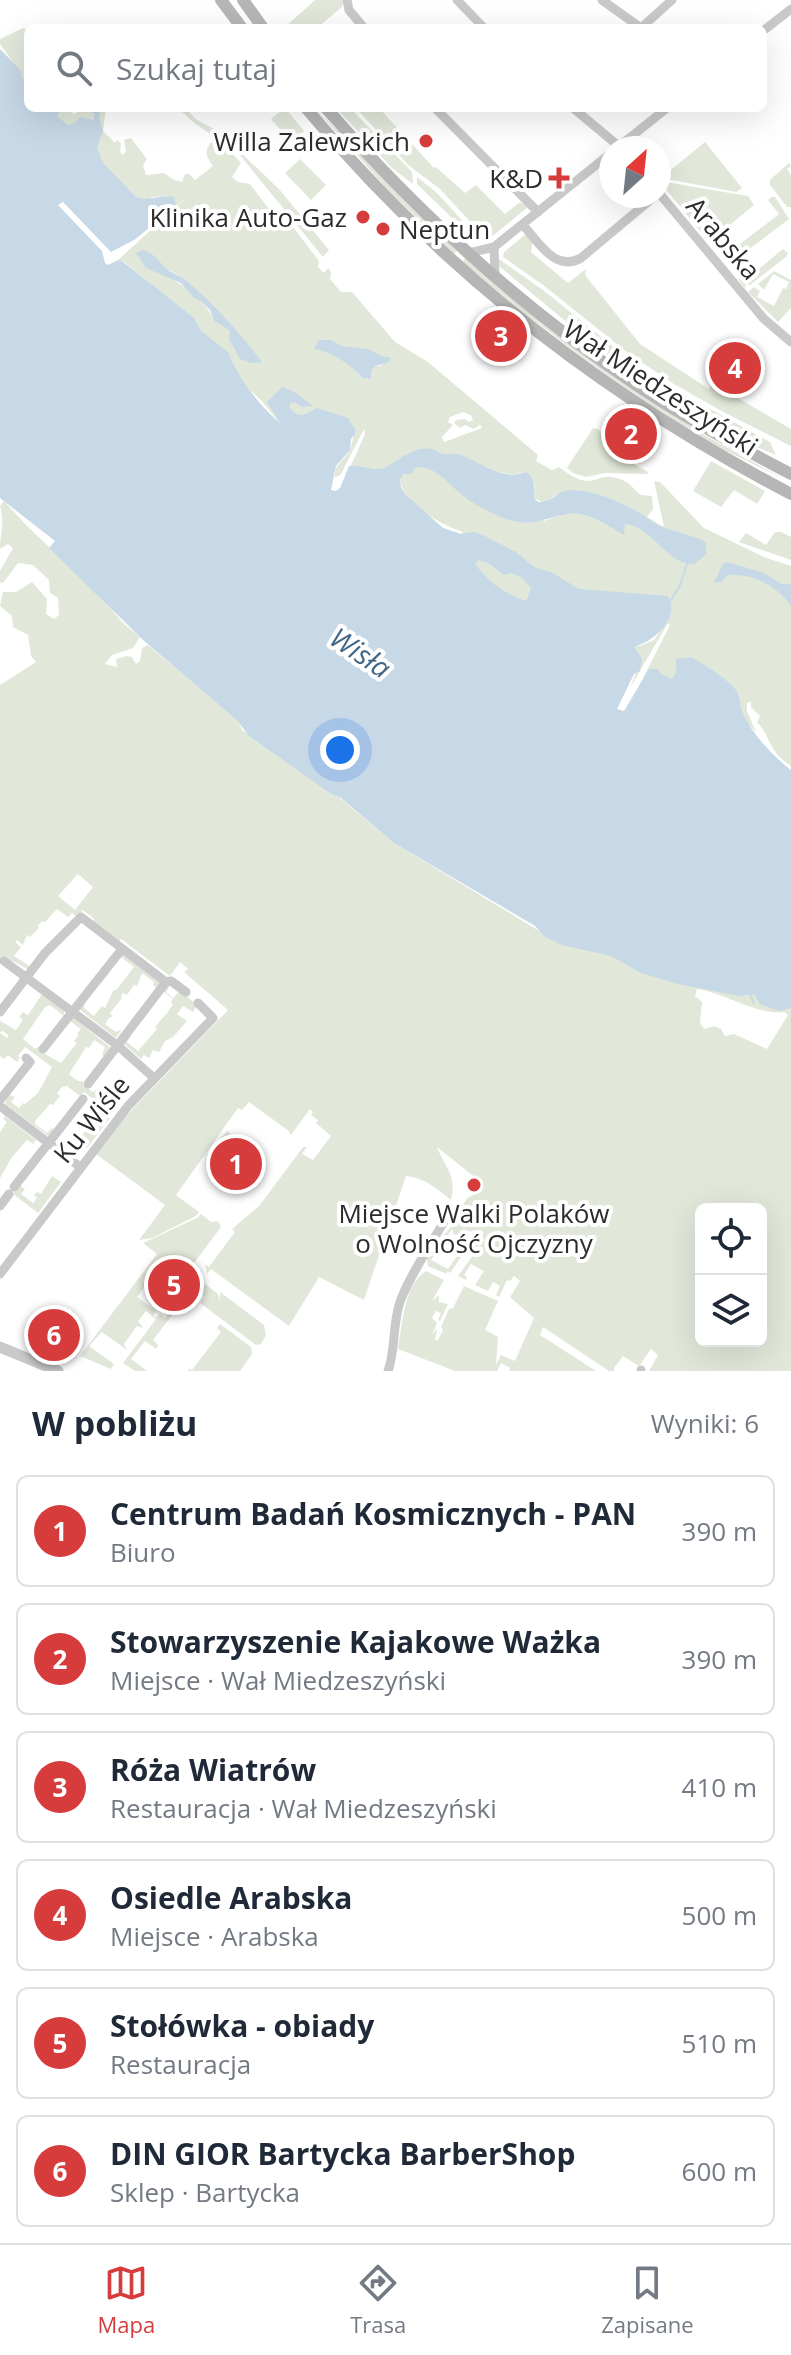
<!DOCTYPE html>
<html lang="pl">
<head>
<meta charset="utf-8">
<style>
	:root { --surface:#fff; --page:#f6f6f7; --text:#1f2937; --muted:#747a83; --line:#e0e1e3; --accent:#d53c3b }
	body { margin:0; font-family:"Open Sans",sans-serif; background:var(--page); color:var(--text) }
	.controls { position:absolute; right:24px; bottom:24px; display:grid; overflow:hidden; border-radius:12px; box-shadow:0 8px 32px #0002 }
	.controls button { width:72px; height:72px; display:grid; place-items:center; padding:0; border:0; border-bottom:2px solid var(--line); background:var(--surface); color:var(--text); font:40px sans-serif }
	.compass { position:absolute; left:599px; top:136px; width:72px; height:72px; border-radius:50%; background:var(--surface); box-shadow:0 8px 32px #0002; rotate:27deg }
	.you { position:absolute; left:340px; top:750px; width:28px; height:28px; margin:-20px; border:6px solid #fff; border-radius:50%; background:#1a73e8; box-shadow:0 0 0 12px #1a73e833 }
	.badge { display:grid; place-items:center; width:52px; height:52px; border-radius:50%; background:var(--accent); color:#fff; font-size:26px; font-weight:700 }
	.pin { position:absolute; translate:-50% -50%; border:4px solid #fff; box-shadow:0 2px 8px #0006 }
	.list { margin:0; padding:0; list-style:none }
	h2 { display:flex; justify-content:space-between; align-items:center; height:104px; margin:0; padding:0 32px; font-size:34px }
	h2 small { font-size:26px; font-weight:400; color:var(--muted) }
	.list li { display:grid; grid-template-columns:52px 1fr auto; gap:24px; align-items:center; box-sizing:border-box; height:112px; margin:0 16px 16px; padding:0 16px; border:2px solid var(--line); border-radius:12px }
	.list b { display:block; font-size:30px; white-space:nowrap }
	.list p { margin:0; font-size:26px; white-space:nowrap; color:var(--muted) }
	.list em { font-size:26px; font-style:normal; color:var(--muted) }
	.icon { flex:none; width:44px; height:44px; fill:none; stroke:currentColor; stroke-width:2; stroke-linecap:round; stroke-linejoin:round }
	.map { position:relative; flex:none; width:791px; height:1371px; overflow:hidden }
	.search { position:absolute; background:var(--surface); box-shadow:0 8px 32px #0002; left:24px; right:24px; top:24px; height:88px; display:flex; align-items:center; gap:20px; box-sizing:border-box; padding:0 28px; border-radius:12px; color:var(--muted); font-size:30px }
	.sheet { height:872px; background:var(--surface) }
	nav { display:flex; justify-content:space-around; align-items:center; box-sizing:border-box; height:112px; border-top:2px solid var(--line); background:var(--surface); font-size:22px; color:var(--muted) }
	nav a { display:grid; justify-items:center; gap:4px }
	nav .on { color:var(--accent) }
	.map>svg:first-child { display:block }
	.green { fill:#e1e8da; fill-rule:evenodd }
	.water { fill:#c7d8e7; fill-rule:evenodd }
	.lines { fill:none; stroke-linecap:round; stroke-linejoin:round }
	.stream { stroke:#c7d8e7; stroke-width:2 }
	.minor { stroke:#c9c9c9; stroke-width:9 }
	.tertiary { stroke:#c9c9c9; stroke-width:11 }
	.secondary { stroke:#b6b6b6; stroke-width:12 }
	.poi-dot { fill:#d53c3b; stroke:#fff; stroke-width:3 }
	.labels { text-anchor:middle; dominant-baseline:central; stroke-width:8; stroke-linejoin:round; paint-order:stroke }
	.poi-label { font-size:26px; fill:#2c2c2c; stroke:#fff; text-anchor:end }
	.street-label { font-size:26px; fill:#2c2c2c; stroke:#fff }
	.water-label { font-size:28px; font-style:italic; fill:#416686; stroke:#fff }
</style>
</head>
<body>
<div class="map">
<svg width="791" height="1371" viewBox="0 0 791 1371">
	<rect width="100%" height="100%" fill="#fff"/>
	<g class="green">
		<path d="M 315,0 L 343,0 L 342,7 L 317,28 L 284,28 Z"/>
		<path d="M 23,28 L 28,30 L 28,94 L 0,49 L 13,62 L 0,44 L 0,39 Z"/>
		<path d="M 56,108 L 67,108 L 74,114 L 79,111 L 74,108 L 106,108 L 103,131 L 115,143 L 117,140 L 121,143 L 120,152 L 123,155 L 126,151 L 124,140 L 131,138 L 147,159 L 143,165 L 146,175 L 164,173 L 174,180 L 182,182 L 185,174 L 189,174 L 195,180 L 213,166 C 207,157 204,154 210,143 L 216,142 L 233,154 L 241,163 L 232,177 L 238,182 L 250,184 L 269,209 L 280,210 L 319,261 L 318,267 L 324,273 L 328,268 L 331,272 L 330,279 L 341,292 L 352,292 L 395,342 L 428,362 L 538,455 L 536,461 L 552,470 L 559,467 C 596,496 593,469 620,479 C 629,481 634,490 641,495 L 652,496 L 653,509 L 647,517 L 664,527 L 654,481 L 660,482 L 704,528 L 764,557 L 791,566 L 791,766 C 767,750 772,738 757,722 L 760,716 L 751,707 L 751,702 L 747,703 L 747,711 L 756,732 C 744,720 698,671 682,672 C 676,673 675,676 672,680 L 652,672 L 637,690 L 670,625 L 668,623 L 630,688 L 642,657 L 633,650 L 628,658 L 624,658 L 621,651 L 624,646 L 640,646 L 654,640 L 666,622 L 669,610 L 667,599 L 641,595 L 590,601 L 566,596 L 550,599 L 539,605 L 509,602 L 488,588 L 473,565 L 436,522 L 443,528 L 461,534 L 463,532 C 441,525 401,503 400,478 L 410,470 L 418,459 L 427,460 L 452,477 L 469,475 L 471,488 L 466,497 C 487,510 507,522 531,523 L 529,515 L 532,511 L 543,513 L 544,521 C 553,518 563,513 573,512 C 585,511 630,518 639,525 C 655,539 673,559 696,559 L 704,549 L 702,543 L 679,534 L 657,529 L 644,519 L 625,514 L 603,501 L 590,502 L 577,493 L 556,495 L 544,503 L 534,498 L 535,486 L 526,472 C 503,480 482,463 460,458 C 449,456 459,459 448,459 C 444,459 440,456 436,456 C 407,452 405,475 382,481 C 371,484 357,479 345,479 L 365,434 L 364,429 L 341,474 L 335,478 C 334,462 345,462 350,449 C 353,442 353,436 355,429 L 350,423 L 335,417 L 328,421 L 318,420 L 318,430 L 331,449 L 321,445 L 312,447 L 294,430 L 292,431 L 292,436 L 288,434 C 276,420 264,400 249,390 C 235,380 209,373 203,357 L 196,357 L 191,354 L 191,342 L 198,331 L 165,296 L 123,261 L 118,260 L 188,196 L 134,240 L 128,241 C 139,226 161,219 169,201 L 167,196 L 151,197 L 150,203 L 145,205 L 116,184 L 107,181 L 100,185 L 87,184 L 84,174 L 90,151 L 82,164 L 78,179 L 71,175 L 68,167 C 73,150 56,133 49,117 L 57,112 ZM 167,269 C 187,278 232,320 240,340 L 231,341 L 230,331 L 214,321 C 208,302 179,281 161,273 L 161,270 ZM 368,352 L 380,355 L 388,360 L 380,366 L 373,366 L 369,379 L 362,378 L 354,368 L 359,354 ZM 463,412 L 471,415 L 473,420 L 469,422 L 465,419 L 456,420 L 454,423 L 460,428 L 465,425 L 474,429 L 480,425 L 482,428 L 444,442 L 442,437 L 453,425 L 448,422 L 450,417 Z"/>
		<path d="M 178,108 L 185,108 L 197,120 L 218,131 L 279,189 L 329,250 L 323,257 L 239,154 L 193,122 Z"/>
		<path d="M 285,108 L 304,131 L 291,142 L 271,119 Z"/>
		<path d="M 315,108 L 457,251 L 454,254 L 388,190 Z"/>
		<path d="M 336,108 L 350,108 L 412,172 L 413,184 L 393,169 Z"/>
		<path d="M 356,108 L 379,108 L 434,168 L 436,167 L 465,193 L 476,185 L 505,214 L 520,202 L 528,207 L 489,239 L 486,239 L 440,189 L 408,165 Z"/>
		<path d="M 705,142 L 742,188 L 736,192 L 661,178 Z"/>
		<path d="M 300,159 L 326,185 L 311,200 L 285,173 Z"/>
		<path d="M 789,163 L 791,166 L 787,169 L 791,175 L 791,207 L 787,207 L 770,185 L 770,180 Z"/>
		<path d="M 417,177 L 437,193 L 479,239 L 474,239 L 417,184 Z"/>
		<path d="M 659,181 L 748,196 L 754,205 L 709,242 Z"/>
		<path d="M 771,197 L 775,197 L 789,219 L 731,263 L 726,255 L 779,214 L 768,200 Z"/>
		<path d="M 527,233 L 533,239 L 531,252 L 568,283 L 586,269 L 585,275 L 640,344 L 709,389 L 712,383 L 791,429 L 791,446 L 725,413 L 674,384 L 628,353 L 543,285 L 503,257 L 504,252 Z"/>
		<path d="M 783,249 L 788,253 L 786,257 L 750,285 L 746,284 L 745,288 L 738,279 L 740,277 L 744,281 Z"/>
		<path d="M 496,257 L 543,290 L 627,358 L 669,386 L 770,442 L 776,455 C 672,415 585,337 500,267 Z"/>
		<path d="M 465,258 L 542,324 L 607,372 L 701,433 L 791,483 C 764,468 735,457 709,441 C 622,389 540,328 463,262 Z"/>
		<path d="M 774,271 L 791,280 L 791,308 L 778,322 L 748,292 L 754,287 L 760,291 L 757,297 L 774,306 L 783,288 L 786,289 L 789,282 L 773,274 L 764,290 L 758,284 Z"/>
		<path d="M 593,428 L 598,429 L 625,459 L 648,472 L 647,474 L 605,473 L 586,477 L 573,473 L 567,468 Z"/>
		<path d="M 711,461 L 765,491 L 757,504 L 734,490 L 721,507 L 693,491 Z"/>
		<path d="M 4,501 L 26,525 L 89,585 L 125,625 L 140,637 L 133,648 L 112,655 L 105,664 L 117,667 L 116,659 L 126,656 L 132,657 L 136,664 L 140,661 L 142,648 L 148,645 L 238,720 L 242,730 L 331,794 L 340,798 L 394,843 L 541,932 L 709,988 L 725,992 L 748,989 L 791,1008 L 791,1371 L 649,1371 L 658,1355 L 651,1349 L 639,1366 L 623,1356 L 614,1368 L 614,1371 L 609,1371 L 543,1327 L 540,1335 L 596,1371 L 509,1371 L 510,1368 L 501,1363 L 497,1371 L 455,1371 L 398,1349 C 402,1326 404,1284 426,1271 L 444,1280 L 432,1301 L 439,1295 L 439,1302 L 448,1304 L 440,1321 L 438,1320 L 441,1313 L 436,1311 L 432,1318 L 437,1323 L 432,1335 L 437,1329 L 435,1340 L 438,1340 L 443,1330 L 441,1327 L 449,1309 L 453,1308 L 464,1286 L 498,1301 L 485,1330 L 498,1337 L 496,1365 L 501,1355 L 515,1361 L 534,1318 L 510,1297 L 520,1281 L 514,1276 L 510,1281 L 507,1280 L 499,1297 L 496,1295 L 500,1286 L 493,1282 L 488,1291 L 475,1285 L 484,1271 L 471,1264 L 464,1275 L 467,1277 L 466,1280 L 458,1276 L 476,1251 L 469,1246 L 450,1273 L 447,1271 L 447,1274 L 428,1266 L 427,1259 L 436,1246 L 439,1248 L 431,1260 L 448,1269 L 476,1230 L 454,1235 L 452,1229 L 441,1245 L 437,1242 L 450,1228 L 467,1198 L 473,1195 L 482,1183 L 437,1147 C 445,1168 457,1175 451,1200 C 436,1188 425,1178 406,1176 L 364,1300 L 319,1277 L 289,1326 L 211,1269 L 207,1274 L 205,1264 L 209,1267 L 235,1232 L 232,1229 L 260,1205 L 303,1147 L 307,1147 L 302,1154 L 313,1160 L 331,1136 L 316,1123 L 318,1120 L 311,1115 L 313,1112 L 310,1109 L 291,1135 L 289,1131 L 249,1102 L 242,1110 L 238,1108 L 176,1195 L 199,1212 L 196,1216 L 152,1238 L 139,1240 L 165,1205 L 96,1154 L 122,1120 L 228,1010 L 184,972 L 188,969 L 180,962 L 170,976 L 121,939 L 119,941 L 93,921 L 94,919 L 83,910 L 77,917 L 72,913 L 68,917 L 57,909 L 45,922 L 42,921 L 38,926 L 39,928 L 30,937 L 27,935 L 23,945 L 17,940 L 15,942 L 21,947 L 14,956 L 31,967 L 28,969 L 3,956 L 0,958 L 0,685 L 36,662 L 31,656 L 28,635 L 13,627 L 12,616 L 0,606 L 3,592 L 16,592 L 32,582 L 47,599 L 46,614 L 54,619 L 59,615 L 58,598 L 50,593 L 49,580 L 33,565 L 18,563 L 3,583 L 0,582 L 0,571 L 13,548 L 8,544 L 0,549 C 0,533 5,523 0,506 ZM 78,874 L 93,887 L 75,910 L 58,896 ZM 697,989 C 726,993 755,1015 784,1012 L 788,1015 L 767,1049 L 734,1034 L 725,1036 L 721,1029 L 714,1026 L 704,1029 L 700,1023 L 702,1002 L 695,996 ZM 701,1209 L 761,1209 L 761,1341 L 701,1341 Z"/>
		<path d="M 775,532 L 781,532 L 791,537 L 791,560 L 739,542 L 746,533 L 766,545 Z"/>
		<path d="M 123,953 L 161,981 L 157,988 L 153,985 L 154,982 L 142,973 L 137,986 L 134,985 L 127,995 L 123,993 L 121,996 L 122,998 L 110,1013 L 113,1017 L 110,1017 L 105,1024 L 116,1032 L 122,1029 L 116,1038 L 79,1009 L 85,1000 L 84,1008 L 94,1016 L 102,1006 L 105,1008 L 113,991 L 117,989 L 134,967 L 120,956 Z"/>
		<path d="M 168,986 L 169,987 L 166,992 L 173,998 L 180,991 L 195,1003 L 196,1007 L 193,1012 L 183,1006 L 177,1014 L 187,1021 L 173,1037 L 165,1041 L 159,1052 L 153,1050 L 149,1058 L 144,1055 L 141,1059 L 124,1044 L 129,1034 L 131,1036 L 127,1042 L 138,1051 L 157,1029 L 155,1027 L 166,1014 L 168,1014 L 167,1013 L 173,1004 L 171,1002 L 173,999 L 163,991 Z"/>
		<path d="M 42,994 L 64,1011 L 64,1016 L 50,1005 L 45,1007 L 23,1039 L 35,1049 L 43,1044 L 38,1050 L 61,1063 L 77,1043 L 74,1041 L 79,1035 L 77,1034 L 81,1029 L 69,1020 L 73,1018 L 110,1047 L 105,1056 L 102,1055 L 105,1047 L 94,1040 L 89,1048 L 86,1047 L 69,1074 L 78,1081 L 83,1081 L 83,1085 L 93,1092 L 96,1090 L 105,1096 L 116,1084 L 126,1091 L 119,1099 L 112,1113 L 84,1092 L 80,1096 L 67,1086 L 62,1087 L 57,1093 L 60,1096 L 53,1105 L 50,1104 L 35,1121 L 35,1124 L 47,1133 L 52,1128 L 54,1130 L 48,1136 L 5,1104 L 8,1094 L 15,1097 L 11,1102 L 19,1108 L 23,1103 L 25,1104 L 38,1093 L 52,1067 L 25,1047 L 18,1056 L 20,1058 L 17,1062 L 8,1055 L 4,1059 L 0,1056 L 0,1033 L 7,1038 L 9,1036 L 3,1031 L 0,1032 L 0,1021 L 16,1030 L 23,1020 L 19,1017 L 23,1012 L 28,1015 Z"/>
		<path d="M 100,1113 L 110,1118 L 87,1148 L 79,1139 Z"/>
		<path d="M 5,1116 L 36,1140 L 33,1144 L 27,1140 L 12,1157 L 0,1178 L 0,1132 L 7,1122 L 3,1119 Z"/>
		<path d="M 227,1131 L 243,1143 L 242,1144 L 233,1154 L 231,1152 L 229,1155 L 219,1148 L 213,1155 L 206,1156 Z"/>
		<path d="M 52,1176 L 61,1182 L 38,1213 L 13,1194 L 19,1185 L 25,1189 L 21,1194 L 33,1203 L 37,1198 L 34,1195 L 37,1192 L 41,1194 Z"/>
		<path d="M 201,1214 L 211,1222 L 218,1221 L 221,1227 L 188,1271 L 218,1294 L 220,1301 L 220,1292 L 264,1325 L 266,1335 L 261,1344 L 256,1345 L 200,1303 L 204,1296 L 174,1274 L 168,1281 L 163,1277 L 165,1274 L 158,1269 L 137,1297 L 156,1311 L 153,1315 L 156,1318 L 160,1314 L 165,1318 L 170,1312 L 173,1314 L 153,1340 L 158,1345 L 156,1349 L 145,1341 L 131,1359 L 147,1371 L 135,1371 L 123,1363 L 156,1319 L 146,1311 L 138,1321 L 143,1328 L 137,1326 L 124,1344 L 127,1350 L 102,1332 L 89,1346 L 114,1364 L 111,1369 L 80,1356 L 157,1254 L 143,1243 L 197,1218 Z"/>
		<path d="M 220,1324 L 251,1347 L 252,1354 L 240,1371 L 188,1371 L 189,1369 L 192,1370 L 221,1332 L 217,1328 Z"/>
	</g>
	<g class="water">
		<path d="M 0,49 L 21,71 L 22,78 L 28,80 L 28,108 L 61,108 L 57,116 L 68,125 L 75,123 L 80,117 L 94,120 L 94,114 L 84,108 L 101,108 L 99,117 L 103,131 L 97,147 L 103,163 L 136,197 C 147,202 161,194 174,197 L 176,206 L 134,240 L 111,252 L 63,202 L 58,205 L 102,251 L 105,263 L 108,265 L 118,260 L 122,261 L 194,318 L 201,331 L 228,352 C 238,378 258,404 281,424 L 267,402 L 282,387 L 293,391 L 313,406 L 302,407 L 295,402 L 290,403 L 289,407 L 296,414 L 303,415 L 317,408 L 348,418 L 355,429 L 355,434 L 351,439 L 350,450 L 336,466 L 331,490 L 336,491 L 340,488 L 349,466 C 361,464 375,473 386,467 C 400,460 413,446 431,449 C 443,452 432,451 443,454 C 450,455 455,453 461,455 C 482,463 503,481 526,472 C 535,478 535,488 534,498 L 538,502 C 553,503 558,489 572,490 C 596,491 620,502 642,514 C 648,518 652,522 658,525 C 673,532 690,534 706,542 L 706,554 L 695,564 C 665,565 653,526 625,524 L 624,535 C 608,526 586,510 567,514 C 540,519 530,529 501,517 C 488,511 473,504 462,495 C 448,484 438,467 416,467 L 411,474 L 404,474 L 400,479 L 401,487 L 406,495 L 443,528 L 461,534 L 474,532 L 483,535 L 516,552 L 534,567 L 553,573 L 579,589 L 668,596 C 681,618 653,642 634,647 L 642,658 L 640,671 L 634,674 L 617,709 L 624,711 L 649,669 L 658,669 L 661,674 L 672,679 L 676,672 L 676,659 L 691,657 C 703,664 728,679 736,690 C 741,698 739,706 743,714 C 753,735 773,756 791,770 L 791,1008 L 779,1011 L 760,1004 L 754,994 L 739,996 L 678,984 L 641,973 L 611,956 L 562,945 L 545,937 L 535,926 L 394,843 L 341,798 L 331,794 L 249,736 L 237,720 L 143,640 L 49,548 L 55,541 L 0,498 ZM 479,560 L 490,564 L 504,575 L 511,573 L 522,578 L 531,588 L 526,601 C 504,594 489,582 475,564 Z"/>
		<path d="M 142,250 C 158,255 156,260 167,269 C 173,274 182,276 188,282 C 216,306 240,333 262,362 L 251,363 L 240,359 L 229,339 L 230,331 L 214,321 L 210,310 L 201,301 L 194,298 L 181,283 L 146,268 L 136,253 Z"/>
		<path d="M 319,340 L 331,340 L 341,346 L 368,349 L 384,357 L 389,357 L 391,360 C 379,368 370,362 371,379 L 362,378 C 353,365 328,350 314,349 Z"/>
		<path d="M 727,562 L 764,573 L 782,584 L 791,584 L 791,606 C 778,586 752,573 728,575 L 721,582 L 714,583 L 723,563 Z"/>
	</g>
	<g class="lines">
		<g class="stream">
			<path d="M 671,600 L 680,585 L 687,564"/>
			<path d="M 750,994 L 754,1003"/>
		</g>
		<g class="minor">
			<path d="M 347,0 L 349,10 L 364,28"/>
			<path d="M 457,0 L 484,28"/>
			<path d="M 602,0 L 641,28 L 672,0"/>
			<path d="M 763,31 L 791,9"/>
			<path d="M 435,108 L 538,212"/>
			<path d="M 573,108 L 621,148"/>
			<path d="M 617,148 L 667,108"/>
			<path d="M 659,193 L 764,319 L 791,342"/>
			<path d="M 523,225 C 538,241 555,273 581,258 L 655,196"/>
			<path d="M 494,247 L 495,275"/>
			<path d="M 469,253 L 494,247 L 611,153"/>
			<path d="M 4,961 L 117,1045 L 154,1078"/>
			<path d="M 0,1012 L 45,953 L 81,917 L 166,982 L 171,981 L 186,992"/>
			<path d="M 43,1049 L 122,949"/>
			<path d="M 88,1084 L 166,982"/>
			<path d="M 0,1100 L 30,1062 L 26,1058"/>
			<path d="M 0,1106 L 80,1167"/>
			<path d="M 14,1187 L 83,1099"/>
			<path d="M 0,1206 L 9,1194"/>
			<path d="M 0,1274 L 128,1106 L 213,1018 L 198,1003"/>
			<path d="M 388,1371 C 396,1349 392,1325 400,1302 C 410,1274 434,1240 449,1213"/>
			<path d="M 641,1371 L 641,1370"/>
		</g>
		<path class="tertiary" d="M 0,1347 L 58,1371"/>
		<g class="secondary">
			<path d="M 221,0 L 242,28"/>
			<path d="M 243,0 L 263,28"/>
			<path d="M 306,108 C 440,269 606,397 791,494"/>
			<path d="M 326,108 C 417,212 523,309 638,386 C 687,419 739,447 791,474"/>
		</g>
	</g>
	<g class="poi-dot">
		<circle cx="426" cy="141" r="8"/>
		<path d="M555 166h8v8h8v8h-8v8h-8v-8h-8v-8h8z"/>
		<circle cx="363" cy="217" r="8"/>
		<circle cx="383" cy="229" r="8"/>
		<circle cx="474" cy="1185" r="8"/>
	</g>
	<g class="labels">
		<g class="poi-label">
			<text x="410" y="141">Willa Zalewskich</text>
			<text x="543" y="178">K&amp;D</text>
			<text x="347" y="217">Klinika Auto-Gaz</text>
			<text x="399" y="229" text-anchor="start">Neptun</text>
			<text x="474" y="1213" text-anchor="middle">Miejsce Walki Polaków<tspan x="474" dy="30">o Wolność Ojczyzny</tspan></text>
		</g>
		<g class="street-label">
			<text transform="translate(724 238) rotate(50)">Arabska</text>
			<text transform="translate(661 387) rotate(33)">Wał Miedzeszyński</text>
			<text transform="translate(91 1119) rotate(-51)">Ku Wiśle</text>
		</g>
		<g class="water-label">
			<text transform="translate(361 652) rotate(34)">Wisła</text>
		</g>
	</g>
</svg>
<div class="controls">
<button><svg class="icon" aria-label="locate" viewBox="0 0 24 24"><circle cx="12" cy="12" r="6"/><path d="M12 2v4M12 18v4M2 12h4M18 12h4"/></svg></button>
<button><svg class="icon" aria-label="layers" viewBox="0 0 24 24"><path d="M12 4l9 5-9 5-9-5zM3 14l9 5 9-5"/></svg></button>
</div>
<svg class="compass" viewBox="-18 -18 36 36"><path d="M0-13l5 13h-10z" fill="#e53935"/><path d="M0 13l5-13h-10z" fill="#747a83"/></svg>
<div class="you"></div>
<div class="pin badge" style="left:236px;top:1164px">1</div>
<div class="pin badge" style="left:631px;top:434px">2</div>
<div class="pin badge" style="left:501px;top:336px">3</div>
<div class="pin badge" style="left:735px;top:368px">4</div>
<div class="pin badge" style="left:174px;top:1285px">5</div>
<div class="pin badge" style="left:54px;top:1335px">6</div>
<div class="search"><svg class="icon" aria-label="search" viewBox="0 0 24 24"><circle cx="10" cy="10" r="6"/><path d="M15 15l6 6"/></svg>Szukaj tutaj</div>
</div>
<section class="sheet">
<h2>W pobliżu<small>Wyniki: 6</small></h2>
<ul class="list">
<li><span class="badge">1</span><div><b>Centrum Badań Kosmicznych - PAN</b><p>Biuro</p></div><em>390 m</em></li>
<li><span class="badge">2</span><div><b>Stowarzyszenie Kajakowe Ważka</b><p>Miejsce · Wał Miedzeszyński</p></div><em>390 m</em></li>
<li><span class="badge">3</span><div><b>Róża Wiatrów</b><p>Restauracja · Wał Miedzeszyński</p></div><em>410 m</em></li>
<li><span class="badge">4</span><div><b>Osiedle Arabska</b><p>Miejsce · Arabska</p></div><em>500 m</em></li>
<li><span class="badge">5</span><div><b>Stołówka - obiady</b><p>Restauracja</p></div><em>510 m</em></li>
<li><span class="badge">6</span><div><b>DIN GIOR Bartycka BarberShop</b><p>Sklep · Bartycka</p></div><em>600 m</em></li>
</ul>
</section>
<nav>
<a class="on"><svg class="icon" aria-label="map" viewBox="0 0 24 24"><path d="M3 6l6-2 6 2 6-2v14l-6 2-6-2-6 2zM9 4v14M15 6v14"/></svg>Mapa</a>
<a><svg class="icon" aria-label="directions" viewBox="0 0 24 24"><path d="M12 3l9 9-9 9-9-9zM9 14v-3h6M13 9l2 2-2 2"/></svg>Trasa</a>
<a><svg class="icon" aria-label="saved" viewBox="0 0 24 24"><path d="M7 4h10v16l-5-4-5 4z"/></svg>Zapisane</a>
</nav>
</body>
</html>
